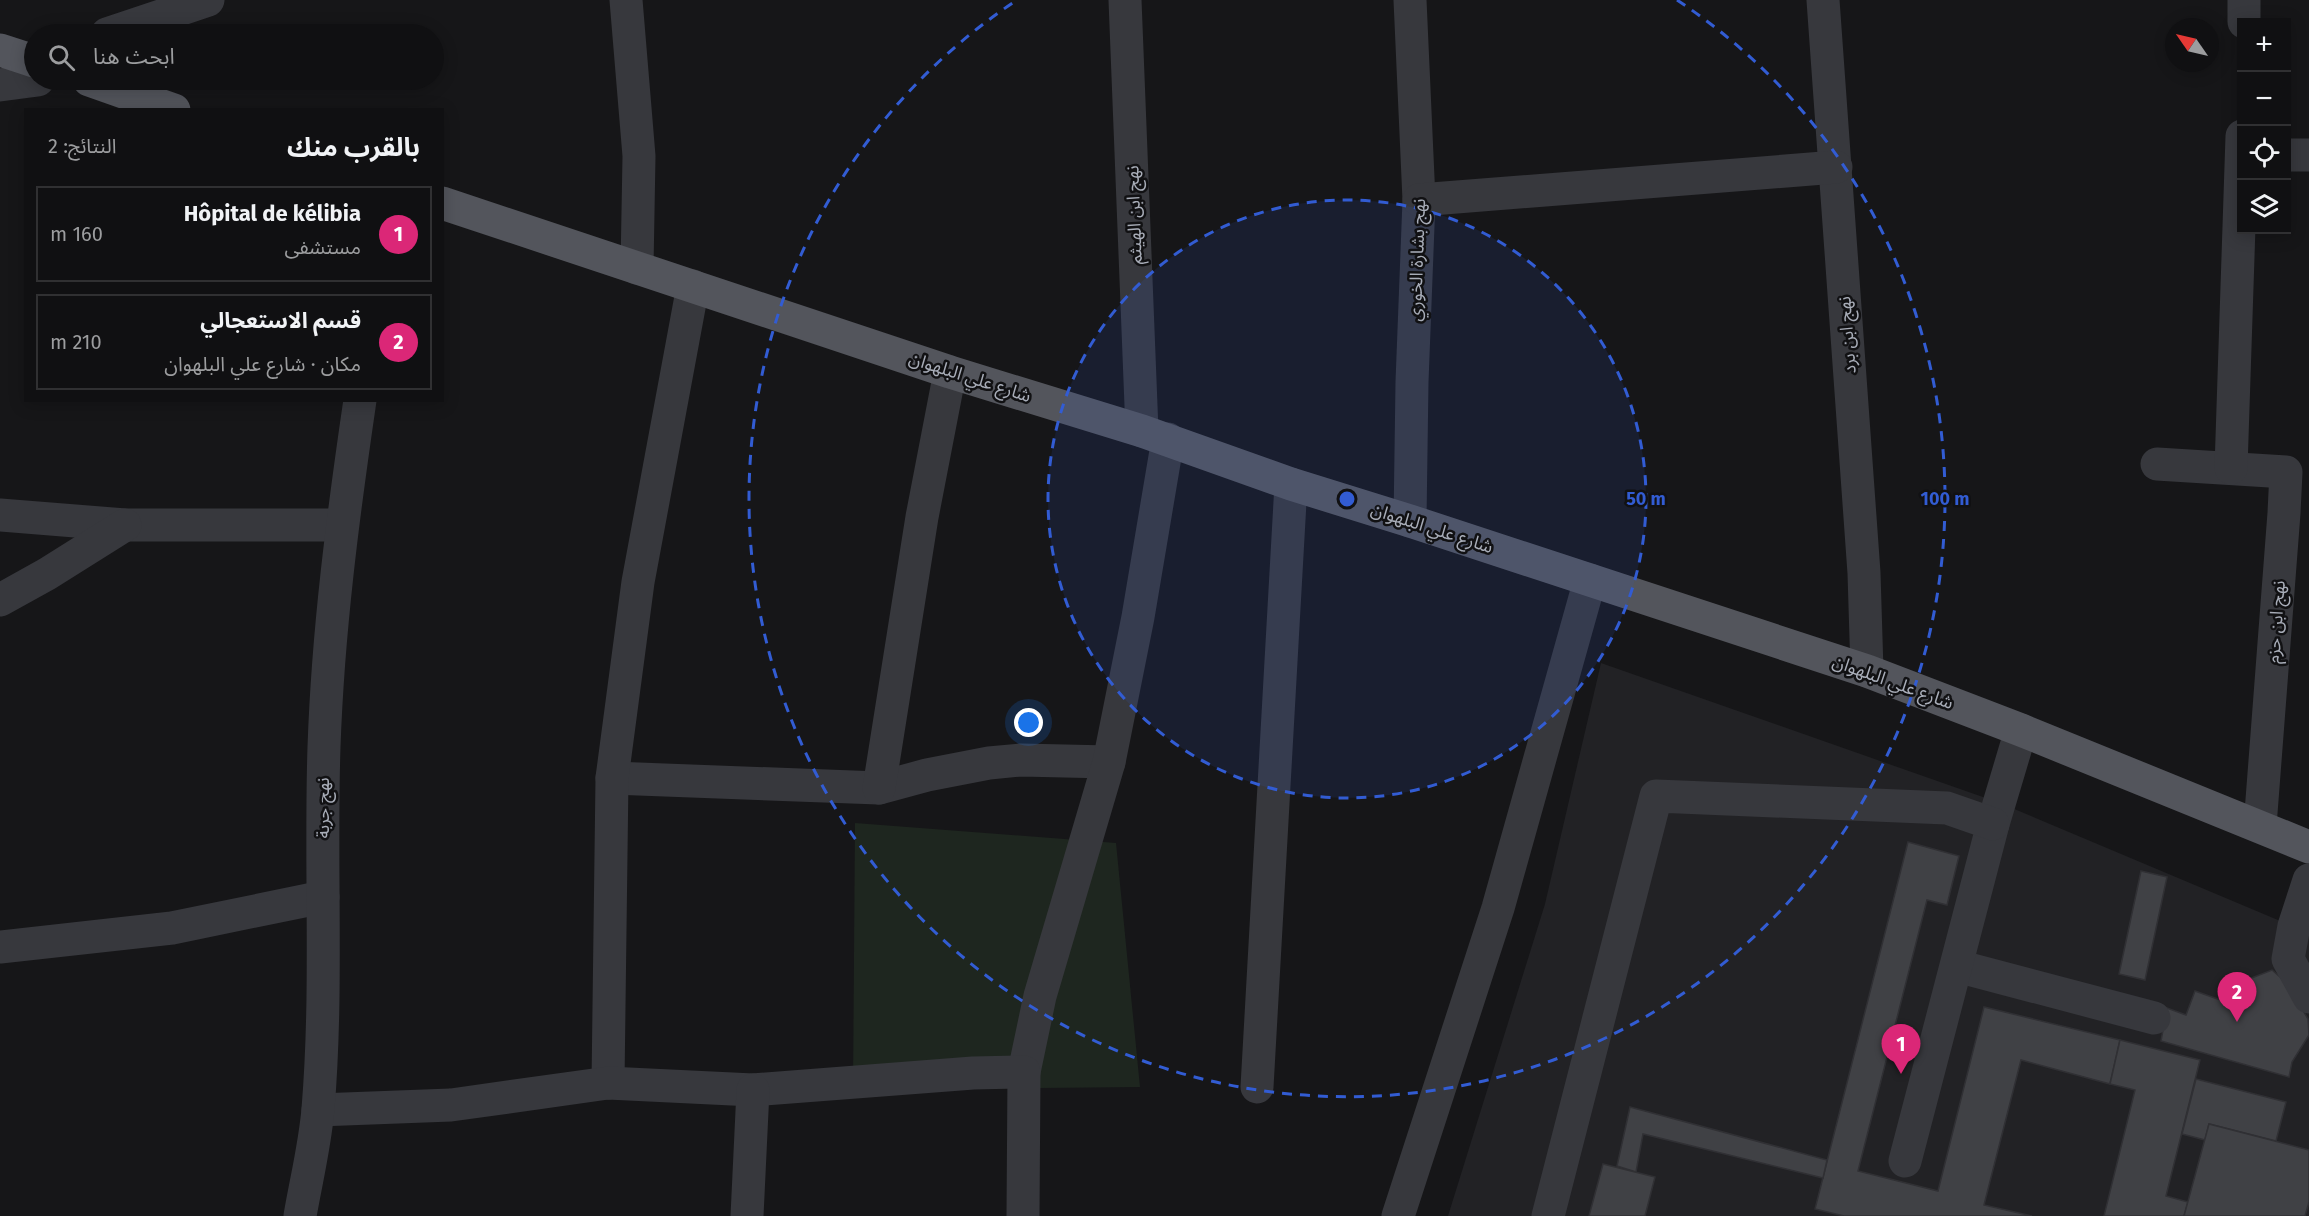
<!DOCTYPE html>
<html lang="ar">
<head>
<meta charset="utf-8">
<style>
	:root { --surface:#101012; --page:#1e1e20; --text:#f1f3f6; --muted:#9c9d9f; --line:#303032; --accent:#db2777 }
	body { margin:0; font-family:"Fira Sans","Noto Sans Arabic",sans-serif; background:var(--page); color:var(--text); direction:rtl }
	.controls { position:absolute; right:18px; top:18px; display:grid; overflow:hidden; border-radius:0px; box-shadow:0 3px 15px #0003 }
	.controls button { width:54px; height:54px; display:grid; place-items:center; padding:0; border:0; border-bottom:2px solid var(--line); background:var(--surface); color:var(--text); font:30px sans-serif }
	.compass { position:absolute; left:2165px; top:18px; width:54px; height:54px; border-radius:50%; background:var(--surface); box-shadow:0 3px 15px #0003; rotate:304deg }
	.you { position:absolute; left:1029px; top:723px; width:21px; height:21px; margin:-15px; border:4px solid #fff; border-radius:50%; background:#1a73e8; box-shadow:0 0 0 9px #1a73e833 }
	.badge { display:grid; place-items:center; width:39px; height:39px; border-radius:50%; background:var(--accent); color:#fff; font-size:20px; font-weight:700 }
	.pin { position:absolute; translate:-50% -50px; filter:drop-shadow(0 2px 3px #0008) }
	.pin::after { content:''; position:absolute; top:32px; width:21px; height:18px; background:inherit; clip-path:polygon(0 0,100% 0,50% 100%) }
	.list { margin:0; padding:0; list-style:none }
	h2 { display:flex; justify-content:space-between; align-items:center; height:78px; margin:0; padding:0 24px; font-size:26px }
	h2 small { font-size:20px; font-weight:400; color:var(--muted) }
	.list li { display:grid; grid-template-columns:39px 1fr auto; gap:18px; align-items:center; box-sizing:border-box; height:96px; margin:0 12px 12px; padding:0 12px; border:2px solid var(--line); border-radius:0px }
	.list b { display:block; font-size:22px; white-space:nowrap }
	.list p { margin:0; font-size:20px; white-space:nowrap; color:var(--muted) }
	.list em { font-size:20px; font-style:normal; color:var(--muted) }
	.icon { flex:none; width:33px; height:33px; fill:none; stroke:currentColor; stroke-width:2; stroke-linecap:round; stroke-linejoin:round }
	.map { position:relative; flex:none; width:2309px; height:1216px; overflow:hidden; direction:ltr }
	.search { position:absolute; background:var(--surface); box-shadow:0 3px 15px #0003; left:24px; top:24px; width:420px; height:66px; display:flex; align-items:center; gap:15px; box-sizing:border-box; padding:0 21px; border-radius:33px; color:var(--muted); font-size:22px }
	.panel { position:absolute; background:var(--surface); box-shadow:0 3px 15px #0003; left:24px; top:108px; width:420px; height:294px; border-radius:0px; direction:rtl }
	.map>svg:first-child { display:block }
	.built { fill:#222225 }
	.green { fill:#1e261f }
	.building { fill:#404145; stroke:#303034; stroke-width:1.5 }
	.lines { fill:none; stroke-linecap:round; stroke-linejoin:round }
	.minor { stroke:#37383d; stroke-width:33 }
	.major { stroke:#53555c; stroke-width:33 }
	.ring { fill:none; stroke:#325cd3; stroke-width:3; stroke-dasharray:10 8 }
	.labels { text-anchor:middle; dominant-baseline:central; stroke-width:5; stroke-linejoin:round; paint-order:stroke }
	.street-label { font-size:18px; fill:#a8adb8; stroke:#111113 }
	.centre { fill:#325cd3; stroke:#111113; stroke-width:3 }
	.ring-label { font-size:18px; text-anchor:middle; font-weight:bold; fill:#325cd3; stroke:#111113; stroke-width:5; stroke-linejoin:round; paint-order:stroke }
</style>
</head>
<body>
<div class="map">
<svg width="2309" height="1216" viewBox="0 0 2309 1216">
	<rect width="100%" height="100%" fill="#161618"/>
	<path class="built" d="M 1601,663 L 2000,803 L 2309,933 L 2309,1216 L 1448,1216 L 1545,904 Z"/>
	<path class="green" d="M 855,823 L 1116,843 L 1140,1087 L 853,1090 Z"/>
	<g class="building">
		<path d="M 1908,842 L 1959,856 L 1947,905 L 1927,900 L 1858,1171 L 1938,1191 L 1984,1007 L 2120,1040 L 2110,1084 L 2021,1060 L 1984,1205 L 2032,1216 L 1844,1216 L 1815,1209 Z"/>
		<path d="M 2141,871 L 2167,877 L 2145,980 L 2119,974 Z"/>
		<path d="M 2272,970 L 2287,983 L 2308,1019 L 2309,1035 L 2292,1062 L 2289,1077 L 2161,1041 L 2167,1008 L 2186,1015 L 2195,991 L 2229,1003 L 2233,981 L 2249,979 Z"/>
		<path d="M 2120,1040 L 2200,1060 L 2166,1196 L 2188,1202 L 2184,1216 L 2104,1216 L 2135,1090 L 2110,1084 Z"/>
		<path d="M 2196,1079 L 2286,1102 L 2276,1141 L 2209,1124 L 2205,1140 L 2182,1134 Z"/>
		<path d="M 1630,1107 L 1827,1160 L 1823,1178 L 1643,1134 L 1636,1172 L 1617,1166 Z"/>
		<path d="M 2209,1124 L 2309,1150 L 2309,1202 L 2305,1216 L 2184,1216 Z"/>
		<path d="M 1603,1164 L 1655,1177 L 1645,1216 L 1589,1216 Z"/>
	</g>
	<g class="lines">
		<g class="minor">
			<path d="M 626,0 L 639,156 L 637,268"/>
			<path d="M 1125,0 L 1142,431"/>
			<path d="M 1410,0 L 1419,200 L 1412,382 L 1410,521"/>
			<path d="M 1823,0 L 1864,573 L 1867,671"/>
			<path d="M 2244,22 L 2244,0"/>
			<path d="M 107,34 L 208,0"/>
			<path d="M 0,85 L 38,80"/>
			<path d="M 2286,155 L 2309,155"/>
			<path d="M 1419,200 L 1836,167"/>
			<path d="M 2157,464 L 2286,472 L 2284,513 L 2260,826"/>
			<path d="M 2231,468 L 2242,136"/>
			<path d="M 0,515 L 125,525 L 341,525"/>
			<path d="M 0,600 L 47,574 L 125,525"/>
			<path d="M 612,778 L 879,788 L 927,775 L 989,763 L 1021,760 L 1109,762"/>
			<path d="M 879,788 L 922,517 L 950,372"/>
			<path d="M 2309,880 L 2294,926 L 2288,959 L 2309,997"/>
			<path d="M 0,947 L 172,928 L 323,897"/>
			<path d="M 1957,966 L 2154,1018"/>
			<path d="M 1024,1072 L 1040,996 L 1109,762 L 1138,617 L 1168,439"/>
			<path d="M 608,1083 L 612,778 L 638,582 L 693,286"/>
			<path d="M 1257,1087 L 1291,484"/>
			<path d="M 318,1110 L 451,1105 L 608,1083 L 753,1090 L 973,1073 L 1024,1072 L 1023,1216"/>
			<path d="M 1905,1161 L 1993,824 L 2021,730"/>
			<path d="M 300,1216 C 306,1181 315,1145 318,1109 C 328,989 320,867 324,747 C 328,630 343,516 360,400"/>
			<path d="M 747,1216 L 753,1090"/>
			<path d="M 1398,1216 L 1498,908 L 1590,580"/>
			<path d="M 1548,1216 L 1656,796 L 1947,808 L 1993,824"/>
		</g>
		<g class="major">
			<path d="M 0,50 L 34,61"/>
			<path d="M 89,80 L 174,110"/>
			<path d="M 442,203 L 950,372 L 1142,431 L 1291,484 L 1410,521 L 1867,671 L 2021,730 L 2309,847"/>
		</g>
	</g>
	<circle cx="1347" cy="499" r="299" fill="#325cd3" fill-opacity=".12"/>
	<g class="ring">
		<circle cx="1347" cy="499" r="299"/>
		<path d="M1677 0A598 598 0 1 1 1017 0"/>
	</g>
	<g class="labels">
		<g class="street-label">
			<text transform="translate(1134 215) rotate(-92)">نهج ابن الهيثم</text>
			<text transform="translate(1417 260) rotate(-88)">نهج بشارة الخوري</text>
			<text transform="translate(1847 335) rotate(-94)">نهج ابن برد</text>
			<text transform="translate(970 377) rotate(18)">شارع علي البلهوان</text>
			<text transform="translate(1432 528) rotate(18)">شارع علي البلهوان</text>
			<text transform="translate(2276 622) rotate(-86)">نهج ابن حزم</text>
			<text transform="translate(1893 682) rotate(20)">شارع علي البلهوان</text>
			<text transform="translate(323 808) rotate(-90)">نهج جربة</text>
		</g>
	</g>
	<circle cx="1347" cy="499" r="9" class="centre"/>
	<g class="ring-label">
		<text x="1646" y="505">50 m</text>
		<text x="1945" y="505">100 m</text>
	</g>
</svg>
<div class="controls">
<button>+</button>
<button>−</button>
<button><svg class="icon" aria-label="locate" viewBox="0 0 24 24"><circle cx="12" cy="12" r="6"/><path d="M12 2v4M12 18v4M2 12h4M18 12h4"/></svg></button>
<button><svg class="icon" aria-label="layers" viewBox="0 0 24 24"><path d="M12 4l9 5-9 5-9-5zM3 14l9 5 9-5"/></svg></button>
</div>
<svg class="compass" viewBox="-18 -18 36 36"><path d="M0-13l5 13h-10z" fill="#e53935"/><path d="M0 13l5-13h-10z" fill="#9c9d9f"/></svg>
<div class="you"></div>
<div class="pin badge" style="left:1901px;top:1074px">1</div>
<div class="pin badge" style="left:2237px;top:1022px">2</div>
<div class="search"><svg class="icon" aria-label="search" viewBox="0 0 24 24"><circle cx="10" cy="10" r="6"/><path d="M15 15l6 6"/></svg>ابحث هنا</div>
<section class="panel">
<h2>بالقرب منك<small>النتائج: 2</small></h2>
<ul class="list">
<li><span class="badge">1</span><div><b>Hôpital de kélibia</b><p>مستشفى</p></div><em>160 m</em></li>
<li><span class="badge">2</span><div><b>قسم الاستعجالي</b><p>مكان · شارع علي البلهوان</p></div><em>210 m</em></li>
</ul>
</section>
</div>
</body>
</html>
